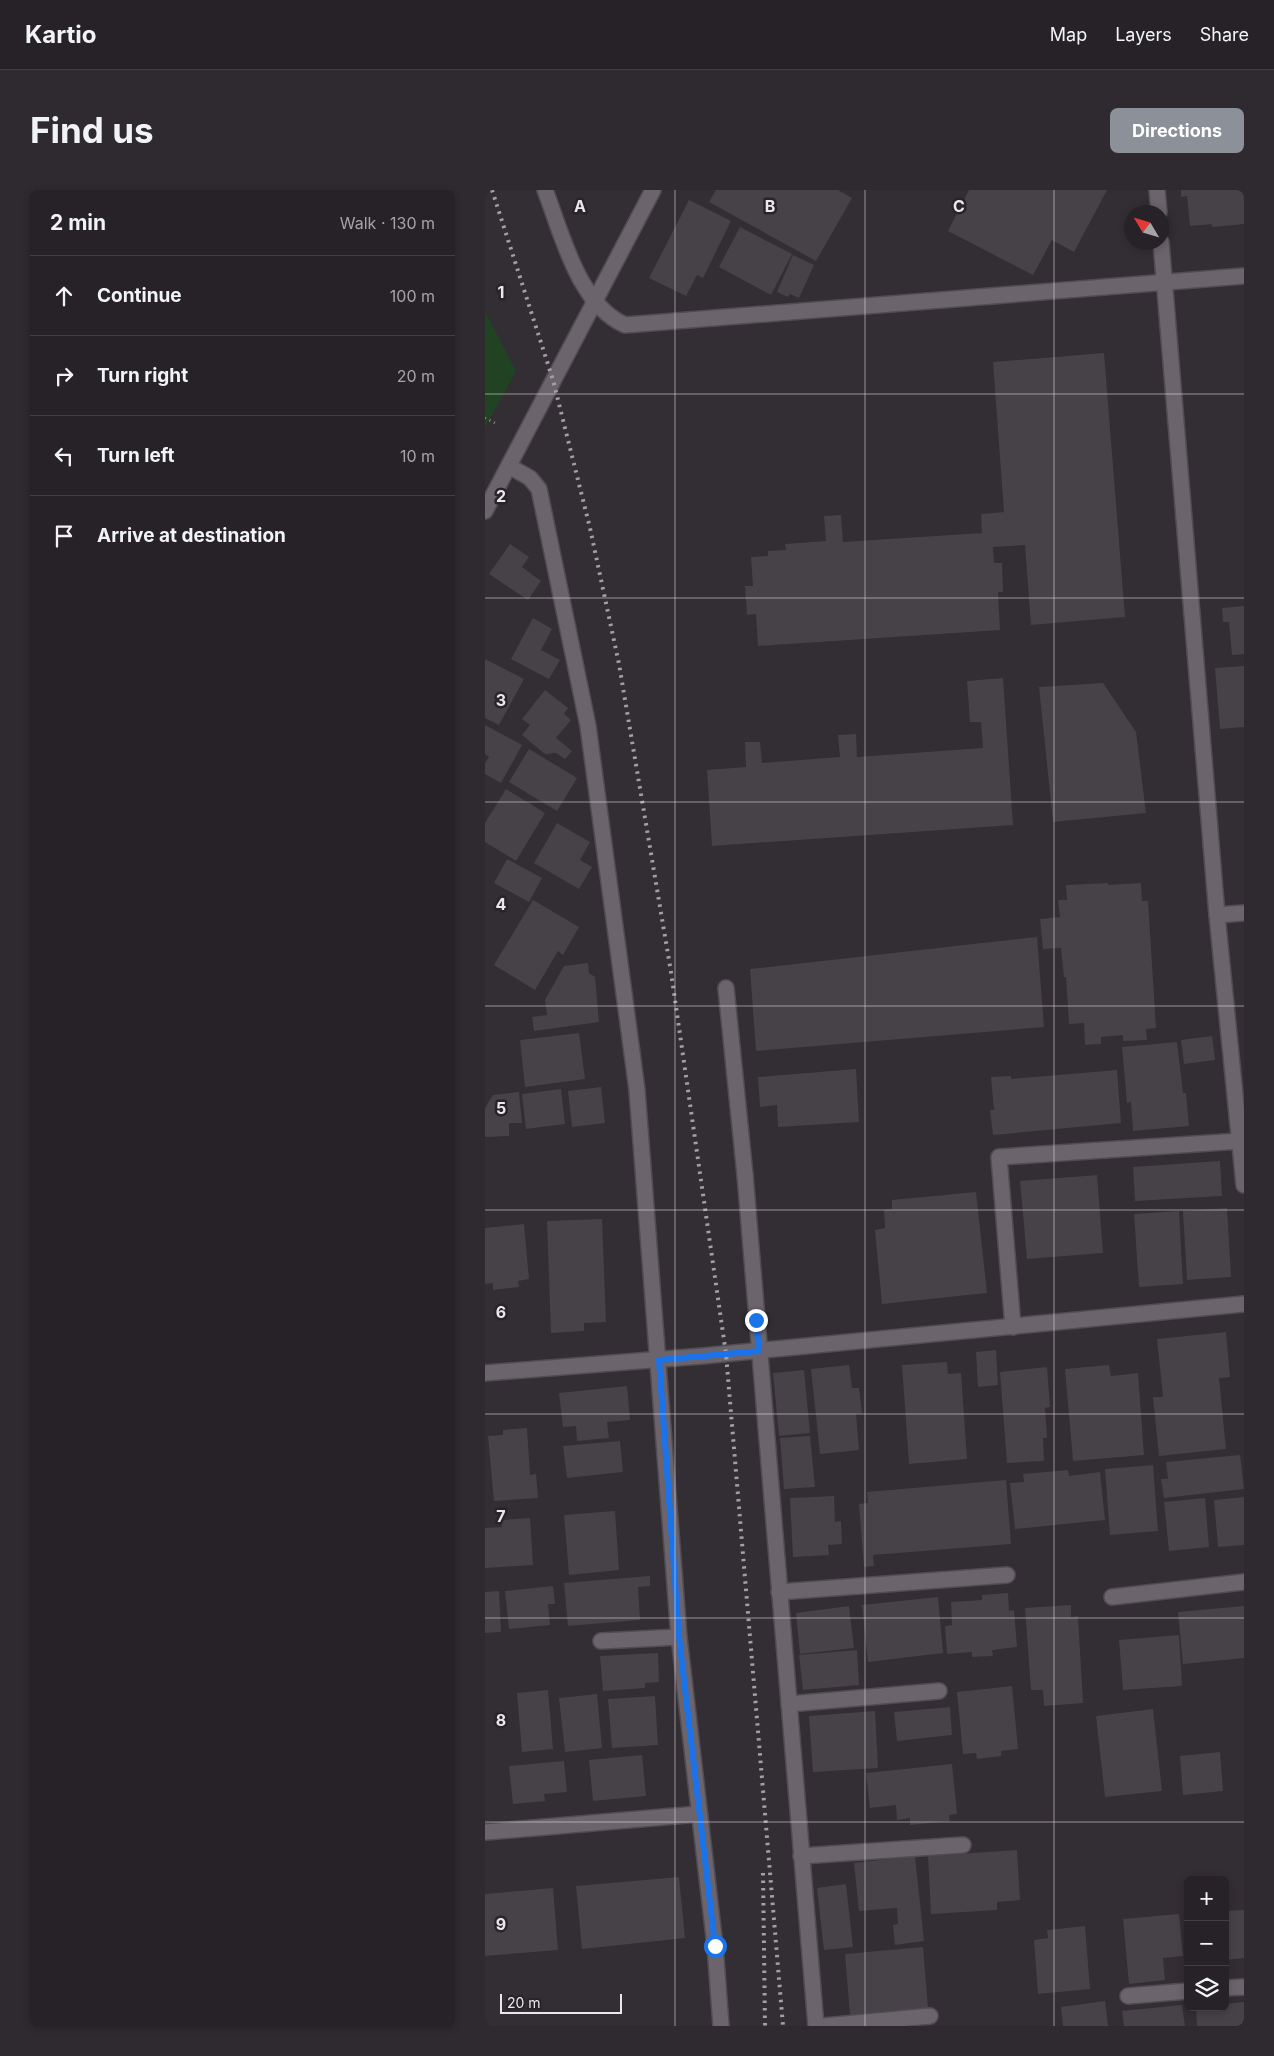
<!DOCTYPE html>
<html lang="en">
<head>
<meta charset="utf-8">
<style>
	:root { --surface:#262227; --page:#2e2a2f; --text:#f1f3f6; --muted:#a4a4a7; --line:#423f44; --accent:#8c9099 }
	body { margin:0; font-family:Inter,sans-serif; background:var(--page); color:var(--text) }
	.controls { position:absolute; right:15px; bottom:15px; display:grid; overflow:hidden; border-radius:8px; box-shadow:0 2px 8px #0003 }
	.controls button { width:45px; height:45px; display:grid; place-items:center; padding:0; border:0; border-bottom:1px solid var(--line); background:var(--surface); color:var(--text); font:25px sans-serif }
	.compass { position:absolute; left:639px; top:15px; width:45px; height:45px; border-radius:50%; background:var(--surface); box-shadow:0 2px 8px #0003; rotate:308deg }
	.scale { position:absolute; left:15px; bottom:12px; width:122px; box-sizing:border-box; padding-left:5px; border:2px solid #ebe7ec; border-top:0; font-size:14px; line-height:18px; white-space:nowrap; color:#ebe7ec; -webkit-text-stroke:4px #29232a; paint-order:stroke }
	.stop { position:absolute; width:15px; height:15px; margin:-11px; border:4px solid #1a73e8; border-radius:50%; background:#fff }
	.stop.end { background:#1a73e8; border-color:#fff; box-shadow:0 1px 5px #0008 }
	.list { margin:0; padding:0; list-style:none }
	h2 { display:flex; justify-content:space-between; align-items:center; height:65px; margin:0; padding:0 20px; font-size:21px }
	h2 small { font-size:16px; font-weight:400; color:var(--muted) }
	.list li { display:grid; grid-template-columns:32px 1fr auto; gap:15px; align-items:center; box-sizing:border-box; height:80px; padding:0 20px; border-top:1px solid var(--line) }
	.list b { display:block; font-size:19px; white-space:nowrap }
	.list em { font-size:16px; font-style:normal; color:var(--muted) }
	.icon { flex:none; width:28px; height:28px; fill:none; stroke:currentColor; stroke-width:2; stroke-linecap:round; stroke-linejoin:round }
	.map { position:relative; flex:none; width:759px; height:1836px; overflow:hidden; border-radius:8px }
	header { display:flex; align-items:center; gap:30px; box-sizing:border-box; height:70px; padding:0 25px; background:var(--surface); border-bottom:1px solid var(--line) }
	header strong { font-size:24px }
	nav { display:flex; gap:28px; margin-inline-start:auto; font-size:18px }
	.intro { display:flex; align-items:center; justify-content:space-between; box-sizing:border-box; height:120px; padding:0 30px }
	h1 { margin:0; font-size:35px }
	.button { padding:12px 22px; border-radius:8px; background:var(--accent); color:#fff; font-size:18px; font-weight:700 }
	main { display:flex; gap:30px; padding:0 30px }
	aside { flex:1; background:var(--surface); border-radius:8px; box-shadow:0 2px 8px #0003 }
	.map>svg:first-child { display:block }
	.green { fill:#224323 }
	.building { fill:#474148 }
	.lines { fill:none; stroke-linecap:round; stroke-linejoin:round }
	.service-casing { stroke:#504c51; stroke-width:18 }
	.minor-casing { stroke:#504c51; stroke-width:18 }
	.tertiary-casing { stroke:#504c51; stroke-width:18 }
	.path { stroke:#928d93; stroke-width:3; stroke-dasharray:1 4; stroke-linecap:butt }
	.service { stroke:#6b646c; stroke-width:15 }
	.minor { stroke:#6b646c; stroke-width:15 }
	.tertiary { stroke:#6b646c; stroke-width:15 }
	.rail { stroke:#a49fa5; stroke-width:4; stroke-dasharray:2.5 5; stroke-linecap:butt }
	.route { stroke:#1a73e8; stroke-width:6 }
	.grid { fill:none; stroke:#ebe7ec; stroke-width:1; stroke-opacity:0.55 }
	.grid-label { font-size:16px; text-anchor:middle; font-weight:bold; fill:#ebe7ec; stroke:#29232a; stroke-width:5; stroke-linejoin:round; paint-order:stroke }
</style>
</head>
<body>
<header>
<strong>Kartio</strong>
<nav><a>Map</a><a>Layers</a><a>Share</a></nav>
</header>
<div class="intro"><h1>Find us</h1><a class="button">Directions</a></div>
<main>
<aside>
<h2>2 min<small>Walk · 130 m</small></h2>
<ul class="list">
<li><svg class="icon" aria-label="ahead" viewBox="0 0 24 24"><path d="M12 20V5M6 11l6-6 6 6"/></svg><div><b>Continue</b></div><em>100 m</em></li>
<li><svg class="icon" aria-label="right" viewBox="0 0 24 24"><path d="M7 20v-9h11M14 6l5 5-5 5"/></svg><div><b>Turn right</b></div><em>20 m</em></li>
<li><svg class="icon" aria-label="left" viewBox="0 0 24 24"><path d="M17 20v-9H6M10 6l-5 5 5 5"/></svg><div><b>Turn left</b></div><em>10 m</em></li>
<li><svg class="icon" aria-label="arrive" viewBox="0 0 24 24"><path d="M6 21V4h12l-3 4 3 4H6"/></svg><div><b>Arrive at destination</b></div></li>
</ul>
</aside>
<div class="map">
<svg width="759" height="1836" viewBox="0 0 759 1836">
	<rect width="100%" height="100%" fill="#332d34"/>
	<path class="green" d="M 0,121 L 31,181 L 0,238 Z"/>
	<g class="building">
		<path d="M 231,0 L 353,0 L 367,8 L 331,71 L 224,12 Z"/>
		<path d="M 484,0 L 622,0 L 589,62 L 567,50 L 548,85 L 463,41 Z"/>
		<path d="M 696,0 L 759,0 L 759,34 L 727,37 L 727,34 L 705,36 L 702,6 L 696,7 Z"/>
		<path d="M 204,10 L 246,31 L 218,88 L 212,85 L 201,106 L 164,88 Z"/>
		<path d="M 255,37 L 307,64 L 286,105 L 234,77 Z"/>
		<path d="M 308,65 L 329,75 L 314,108 L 305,104 L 303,107 L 292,102 Z"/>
		<path d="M 619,163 L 640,427 L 546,435 L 540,355 L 508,357 L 509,373 L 517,373 L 518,402 L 513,402 L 515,440 L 273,456 L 271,424 L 262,425 L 260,396 L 268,396 L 266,367 L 283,366 L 283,361 L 301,360 L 300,354 L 341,351 L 339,326 L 356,325 L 358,352 L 497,343 L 496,324 L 519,322 L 508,172 Z"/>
		<path d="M 25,354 L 44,367 L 37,377 L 56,391 L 43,410 L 4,384 Z"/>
		<path d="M 759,416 L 759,464 L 747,465 L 744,432 L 738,432 L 737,418 Z"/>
		<path d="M 48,428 L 67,439 L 56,460 L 75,470 L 64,489 L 26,469 Z"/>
		<path d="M 0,469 L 39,489 L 14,535 L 0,528 Z"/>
		<path d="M 759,476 L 759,537 L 735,539 L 730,478 Z"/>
		<path d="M 518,488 L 528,635 L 227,656 L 222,580 L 261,577 L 260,552 L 275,552 L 277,573 L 355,567 L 353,545 L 371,544 L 372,567 L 498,558 L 496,532 L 485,532 L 482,491 Z"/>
		<path d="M 618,493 L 651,542 L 661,623 L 568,632 L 554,497 Z"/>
		<path d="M 60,500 L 83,518 L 79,524 L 86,530 L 71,548 L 87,561 L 80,569 L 71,563 L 60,564 L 37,545 L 45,535 L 37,529 Z"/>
		<path d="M 0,535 L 37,555 L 16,593 L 0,584 L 0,573 L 4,567 L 0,564 Z"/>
		<path d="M 44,559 L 92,588 L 72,621 L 24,592 Z"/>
		<path d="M 21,599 L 60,623 L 31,671 L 0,652 L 0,633 Z"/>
		<path d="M 72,633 L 105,652 L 95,670 L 107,677 L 94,699 L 49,673 Z"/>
		<path d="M 22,669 L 57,688 L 44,712 L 9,693 Z"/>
		<path d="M 623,693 L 623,695 L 656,693 L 657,711 L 663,711 L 671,838 L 661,839 L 662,850 L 638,851 L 638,845 L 616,847 L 616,854 L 600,855 L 599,833 L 584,834 L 581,787 L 579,787 L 576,758 L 558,759 L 555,729 L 575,727 L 573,710 L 582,710 L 581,695 Z"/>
		<path d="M 48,710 L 94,737 L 78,765 L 73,761 L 50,800 L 9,775 Z"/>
		<path d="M 552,747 L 559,837 L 271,861 L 265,779 Z"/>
		<path d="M 103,773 L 104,783 L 110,787 L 114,832 L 49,841 L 47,827 L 62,825 L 60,810 L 79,776 Z"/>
		<path d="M 94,843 L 100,889 L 40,897 L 35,850 Z"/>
		<path d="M 727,846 L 730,870 L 699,874 L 696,850 Z"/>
		<path d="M 692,852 L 698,903 L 701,903 L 704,936 L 648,941 L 646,912 L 642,913 L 637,857 Z"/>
		<path d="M 371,879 L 374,932 L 293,937 L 292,915 L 275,917 L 273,887 Z"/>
		<path d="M 632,880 L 636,933 L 508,945 L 505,920 L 509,920 L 506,887 L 526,886 L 526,889 Z"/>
		<path d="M 116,897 L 120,933 L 87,937 L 83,901 Z"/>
		<path d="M 76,899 L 80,934 L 41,939 L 37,904 Z"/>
		<path d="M 34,902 L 37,933 L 24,933 L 24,946 L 0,947 L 0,918 L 8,905 Z"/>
		<path d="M 735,971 L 737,1006 L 650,1011 L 648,977 Z"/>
		<path d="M 612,985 L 618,1063 L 542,1069 L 535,991 Z"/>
		<path d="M 491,1002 L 502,1103 L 397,1114 L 390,1040 L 400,1038 L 399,1020 L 407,1019 L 407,1010 Z"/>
		<path d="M 742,1018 L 746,1087 L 702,1090 L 698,1021 Z"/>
		<path d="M 694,1021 L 698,1094 L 654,1097 L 649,1024 Z"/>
		<path d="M 117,1029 L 121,1132 L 99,1133 L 99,1141 L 66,1143 L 62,1031 Z"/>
		<path d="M 39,1034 L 44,1089 L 33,1091 L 34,1097 L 8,1100 L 8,1093 L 0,1094 L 0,1038 Z"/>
		<path d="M 741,1142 L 745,1187 L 734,1188 L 741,1259 L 674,1266 L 668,1207 L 678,1207 L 672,1149 Z"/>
		<path d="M 511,1160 L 513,1195 L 493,1197 L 491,1162 Z"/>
		<path d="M 462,1172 L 463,1184 L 476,1183 L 482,1269 L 424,1274 L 417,1175 Z"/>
		<path d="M 364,1175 L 367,1198 L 374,1198 L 377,1223 L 371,1224 L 374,1260 L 335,1264 L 326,1179 Z"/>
		<path d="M 624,1175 L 626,1186 L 653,1183 L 659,1265 L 588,1271 L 580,1179 Z"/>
		<path d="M 562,1177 L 565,1217 L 560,1218 L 562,1248 L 558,1248 L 559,1271 L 522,1273 L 515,1182 Z"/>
		<path d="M 319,1180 L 325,1243 L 294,1246 L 288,1183 Z"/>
		<path d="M 142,1196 L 145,1230 L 122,1232 L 124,1248 L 92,1251 L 91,1236 L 78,1237 L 74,1203 Z"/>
		<path d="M 42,1238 L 45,1285 L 51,1284 L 53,1308 L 9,1311 L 3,1246 L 18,1245 L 18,1240 Z"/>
		<path d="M 325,1246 L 330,1297 L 299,1299 L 295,1248 Z"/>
		<path d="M 135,1251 L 138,1282 L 82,1288 L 78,1256 Z"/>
		<path d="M 755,1265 L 759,1299 L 679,1308 L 676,1289 L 683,1289 L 681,1272 Z"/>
		<path d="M 668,1275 L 673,1341 L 625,1345 L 620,1279 Z"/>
		<path d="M 583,1280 L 584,1286 L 615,1282 L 620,1330 L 530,1339 L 525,1293 L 539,1292 L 538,1284 Z"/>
		<path d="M 521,1290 L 526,1354 L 388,1365 L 389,1376 L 379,1377 L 374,1314 L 383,1313 L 382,1302 Z"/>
		<path d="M 349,1306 L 350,1332 L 356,1331 L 357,1354 L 343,1355 L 344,1365 L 308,1367 L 305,1308 Z"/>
		<path d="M 759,1307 L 759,1355 L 733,1357 L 729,1310 Z"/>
		<path d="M 720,1308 L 724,1357 L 684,1361 L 679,1312 Z"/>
		<path d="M 130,1321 L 134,1380 L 84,1385 L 79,1325 Z"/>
		<path d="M 45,1328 L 48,1375 L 0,1378 L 0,1338 L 17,1337 L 17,1330 Z"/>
		<path d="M 165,1386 L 165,1396 L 153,1397 L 155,1430 L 83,1436 L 79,1393 Z"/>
		<path d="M 68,1396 L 70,1414 L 63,1414 L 65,1435 L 24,1439 L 20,1401 Z"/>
		<path d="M 14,1401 L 16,1442 L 0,1443 L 0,1402 Z"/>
		<path d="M 523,1403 L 524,1421 L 529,1420 L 532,1457 L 507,1460 L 508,1466 L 487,1467 L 487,1462 L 462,1464 L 460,1436 L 467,1435 L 466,1412 L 497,1410 L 497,1405 Z"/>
		<path d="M 453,1407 L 458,1463 L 383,1472 L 377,1415 Z"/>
		<path d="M 586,1415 L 586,1427 L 593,1426 L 598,1513 L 559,1516 L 558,1500 L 546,1500 L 540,1418 Z"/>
		<path d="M 364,1416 L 369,1458 L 315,1464 L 311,1423 Z"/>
		<path d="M 759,1416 L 759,1468 L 698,1474 L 693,1422 Z"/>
		<path d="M 694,1445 L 697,1496 L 638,1500 L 634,1450 Z"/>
		<path d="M 372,1460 L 374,1495 L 318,1500 L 314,1465 Z"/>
		<path d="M 173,1463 L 174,1492 L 160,1493 L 160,1498 L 118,1501 L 115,1466 Z"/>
		<path d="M 527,1496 L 533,1559 L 516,1561 L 516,1566 L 492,1569 L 491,1563 L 478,1564 L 472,1502 Z"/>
		<path d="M 63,1500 L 68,1559 L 37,1562 L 32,1503 Z"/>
		<path d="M 112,1504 L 117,1558 L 80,1562 L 74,1508 Z"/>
		<path d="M 170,1506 L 173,1555 L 127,1558 L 123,1509 Z"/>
		<path d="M 465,1517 L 467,1545 L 412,1551 L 409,1522 Z"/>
		<path d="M 668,1519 L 677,1601 L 620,1607 L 611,1526 Z"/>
		<path d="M 390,1521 L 393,1578 L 328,1582 L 324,1526 Z"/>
		<path d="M 735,1562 L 738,1601 L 698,1605 L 695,1566 Z"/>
		<path d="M 157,1565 L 161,1606 L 108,1611 L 104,1570 Z"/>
		<path d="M 79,1571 L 82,1602 L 59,1604 L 60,1611 L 28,1614 L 24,1576 Z"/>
		<path d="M 467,1574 L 472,1624 L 464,1625 L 465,1631 L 425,1635 L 425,1628 L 412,1630 L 411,1615 L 385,1618 L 381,1583 Z"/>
		<path d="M 532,1660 L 535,1710 L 512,1712 L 512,1720 L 446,1724 L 443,1666 Z"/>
		<path d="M 430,1666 L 439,1751 L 410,1755 L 408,1735 L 413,1734 L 412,1718 L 374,1721 L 369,1673 Z"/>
		<path d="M 194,1687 L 200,1748 L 97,1759 L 91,1696 Z"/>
		<path d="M 361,1694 L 368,1757 L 339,1760 L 332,1698 Z"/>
		<path d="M 68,1698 L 73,1760 L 0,1766 L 0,1704 Z"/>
		<path d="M 759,1720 L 759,1768 L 740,1770 L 740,1721 Z"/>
		<path d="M 694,1724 L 698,1766 L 678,1768 L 680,1790 L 644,1794 L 638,1729 Z"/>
		<path d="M 600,1736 L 605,1799 L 553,1804 L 549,1750 L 563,1748 L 562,1740 Z"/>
		<path d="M 438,1757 L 443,1818 L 365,1825 L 360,1764 Z"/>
		<path d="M 620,1811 L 623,1836 L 578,1836 L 576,1817 Z"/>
		<path d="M 759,1812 L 759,1836 L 712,1836 L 711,1817 L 740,1817 L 740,1814 Z"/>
		<path d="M 697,1815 L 700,1836 L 639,1836 L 637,1821 Z"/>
	</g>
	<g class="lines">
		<defs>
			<g id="service">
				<path d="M 732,725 L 759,723"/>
				<path d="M 241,798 L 260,985"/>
				<path d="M 294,1402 L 522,1385"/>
				<path d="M 627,1407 L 759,1392"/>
				<path d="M 116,1451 L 194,1447"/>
				<path d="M 304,1514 L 454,1501"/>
				<path d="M 1,1642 L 214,1624"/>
				<path d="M 316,1666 L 478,1655"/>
				<path d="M 740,1798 L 759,1797"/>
				<path d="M 643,1806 L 703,1801"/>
				<path d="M 339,1836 L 445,1826"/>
			</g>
			<g id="minor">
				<path d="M 60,0 C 77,44 93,114 140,135 L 759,86"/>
				<path d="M 672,0 L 674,22"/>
				<path d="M 676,52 L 732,725 L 759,995"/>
				<path d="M 24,276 L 45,288 L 54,299 L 103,536 L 152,900 L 194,1447 L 230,1756 L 236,1836"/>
				<path d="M 260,985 L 331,1836"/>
				<path d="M 528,1137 L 514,967 L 755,951"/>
				<path d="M 0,1183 L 217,1166 L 759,1114"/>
			</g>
			<path id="tertiary" d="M 0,321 L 168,0"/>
		</defs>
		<use href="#service" class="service-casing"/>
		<use href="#minor" class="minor-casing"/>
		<use href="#tertiary" class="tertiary-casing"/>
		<path class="path" d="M 0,228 L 12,234"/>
		<use href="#service" class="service"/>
		<use href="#minor" class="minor"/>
		<use href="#tertiary" class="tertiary"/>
		<g class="rail">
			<path d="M 7,0 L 68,190 L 105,338 L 134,474 L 186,782 L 241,1164 L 298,1836"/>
			<path d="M 278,1683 L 280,1836"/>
		</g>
	</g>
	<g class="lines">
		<path class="route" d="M 230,1756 L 194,1447 L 174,1170 L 274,1161 L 271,1130"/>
	</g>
	<path class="grid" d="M 190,0 L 190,1836M 380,0 L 380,1836M 569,0 L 569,1836M 0,204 L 759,204M 0,408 L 759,408M 0,612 L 759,612M 0,816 L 759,816M 0,1020 L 759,1020M 0,1224 L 759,1224M 0,1428 L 759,1428M 0,1632 L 759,1632"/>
	<g class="grid-label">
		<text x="95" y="22">A</text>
		<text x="285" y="22">B</text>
		<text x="474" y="22">C</text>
		<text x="16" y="108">1</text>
		<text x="16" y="312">2</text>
		<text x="16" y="516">3</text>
		<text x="16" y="720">4</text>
		<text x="16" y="924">5</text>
		<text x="16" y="1128">6</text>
		<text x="16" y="1332">7</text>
		<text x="16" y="1536">8</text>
		<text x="16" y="1740">9</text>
	</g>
</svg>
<div class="controls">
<button>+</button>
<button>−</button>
<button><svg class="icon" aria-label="layers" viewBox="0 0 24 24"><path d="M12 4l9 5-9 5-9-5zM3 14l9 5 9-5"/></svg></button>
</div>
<svg class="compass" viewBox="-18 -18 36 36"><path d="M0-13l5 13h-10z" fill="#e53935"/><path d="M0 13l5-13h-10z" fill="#a4a4a7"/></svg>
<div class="scale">20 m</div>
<div class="stop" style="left:230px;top:1756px"></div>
<div class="stop end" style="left:271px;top:1130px"></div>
</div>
</main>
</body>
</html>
